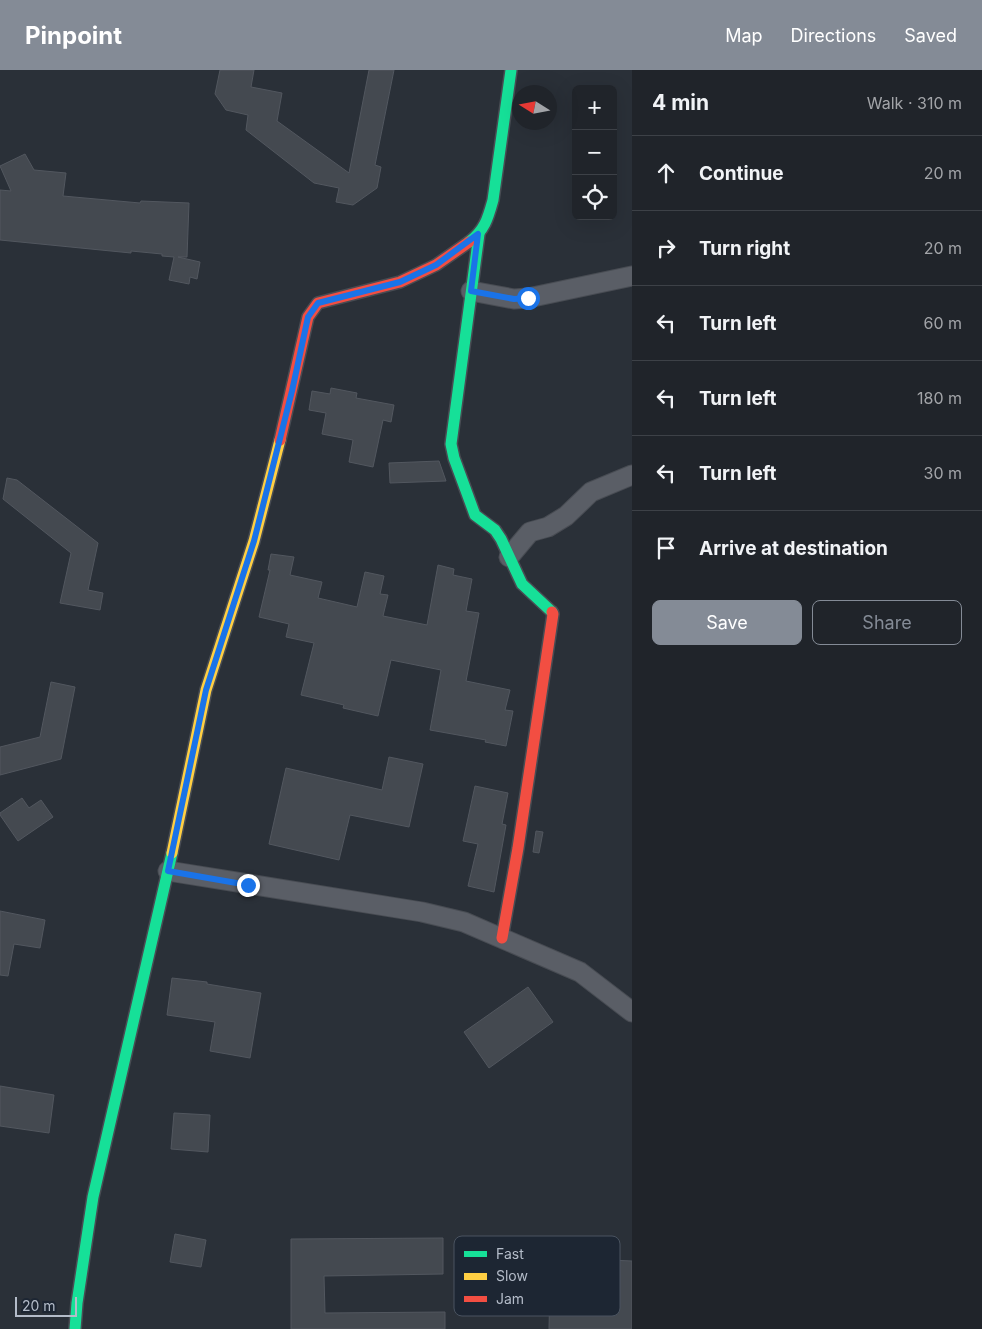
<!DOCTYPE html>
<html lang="en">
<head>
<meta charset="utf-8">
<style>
	:root { --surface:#20242a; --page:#282c32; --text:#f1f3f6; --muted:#a2a4a8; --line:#3d4147; --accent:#848b96 }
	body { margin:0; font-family:Inter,sans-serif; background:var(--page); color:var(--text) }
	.controls { position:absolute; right:15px; top:15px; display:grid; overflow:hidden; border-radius:8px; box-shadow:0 5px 20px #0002 }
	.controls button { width:45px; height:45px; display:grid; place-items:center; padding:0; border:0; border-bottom:1px solid var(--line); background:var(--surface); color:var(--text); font:25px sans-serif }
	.compass { position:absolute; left:512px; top:15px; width:45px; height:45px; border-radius:50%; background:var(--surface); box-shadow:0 5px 20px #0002; rotate:281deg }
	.scale { position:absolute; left:15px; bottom:12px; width:62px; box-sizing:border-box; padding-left:5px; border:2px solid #b4bcc9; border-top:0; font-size:14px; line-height:18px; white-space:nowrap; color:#b4bcc9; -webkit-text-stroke:4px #1d2633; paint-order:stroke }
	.stop { position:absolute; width:15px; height:15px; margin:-11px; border:4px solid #1a73e8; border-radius:50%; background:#fff }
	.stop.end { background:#1a73e8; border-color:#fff; box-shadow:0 1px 5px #0008 }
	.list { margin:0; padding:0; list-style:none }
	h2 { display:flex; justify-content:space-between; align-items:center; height:65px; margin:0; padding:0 20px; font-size:21px }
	h2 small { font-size:16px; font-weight:400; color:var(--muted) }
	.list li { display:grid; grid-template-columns:32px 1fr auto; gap:15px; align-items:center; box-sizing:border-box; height:75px; padding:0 20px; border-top:1px solid var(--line) }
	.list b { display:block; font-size:19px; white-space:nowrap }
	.list em { font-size:16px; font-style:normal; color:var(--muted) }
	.actions { display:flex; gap:10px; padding:15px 20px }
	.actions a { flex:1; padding:11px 0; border:1px solid var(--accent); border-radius:8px; text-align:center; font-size:18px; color:var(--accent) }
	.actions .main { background:var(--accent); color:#fff }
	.icon { flex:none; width:28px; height:28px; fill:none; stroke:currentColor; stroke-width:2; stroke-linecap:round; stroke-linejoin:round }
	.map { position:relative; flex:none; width:632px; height:1259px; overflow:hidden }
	header { display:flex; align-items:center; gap:30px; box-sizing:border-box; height:70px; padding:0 25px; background:var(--accent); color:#fff }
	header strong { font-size:24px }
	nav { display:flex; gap:28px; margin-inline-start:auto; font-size:18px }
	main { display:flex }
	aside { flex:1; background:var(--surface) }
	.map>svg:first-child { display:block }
	.building { fill:#444950; stroke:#52575f }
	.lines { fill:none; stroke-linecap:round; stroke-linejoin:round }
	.street-casing { stroke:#484c53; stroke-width:21 }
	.fast-casing { stroke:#484c53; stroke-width:14 }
	.slow-casing { stroke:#484c53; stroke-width:14 }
	.jam-casing { stroke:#484c53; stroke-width:14 }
	.street { stroke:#5a5e66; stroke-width:19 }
	.fast { stroke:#16e098; stroke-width:11 }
	.slow { stroke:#ffcf43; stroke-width:11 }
	.jam { stroke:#f24e42; stroke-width:11 }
	.route { stroke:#1a73e8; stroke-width:6 }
	.key { fill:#1d2633; stroke:#4a5360; stroke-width:1 }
	.key-label { font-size:14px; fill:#b4bcc9 }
</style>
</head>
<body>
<header>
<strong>Pinpoint</strong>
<nav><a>Map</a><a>Directions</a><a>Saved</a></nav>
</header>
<main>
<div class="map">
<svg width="632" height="1259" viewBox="0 0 632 1259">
	<rect width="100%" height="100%" fill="#2a3038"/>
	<g class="building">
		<path d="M 220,0 L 254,0 L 251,17 L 282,23 L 277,51 L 349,103 L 369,0 L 394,0 L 375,95 L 381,97 L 377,118 L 353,135 L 336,132 L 339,118 L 314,113 L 246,60 L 248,45 L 226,40 L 215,24 Z"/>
		<path d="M 25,84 L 34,100 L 66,103 L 63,126 L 140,133 L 141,131 L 189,133 L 187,187 L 178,187 L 200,192 L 197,209 L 190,207 L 189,214 L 169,210 L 174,187 L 162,186 L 162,184 L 131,181 L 131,183 L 0,170 L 0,120 L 11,121 L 0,96 Z"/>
		<path d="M 331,318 L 357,323 L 356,328 L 394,335 L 391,352 L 383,350 L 373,397 L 349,392 L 353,370 L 322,364 L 326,343 L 309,340 L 312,321 L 330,324 Z"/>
		<path d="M 439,391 L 446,411 L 390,413 L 389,393 Z"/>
		<path d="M 7,408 L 17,410 L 98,473 L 88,520 L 103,523 L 100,540 L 60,533 L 71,483 L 3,429 Z"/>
		<path d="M 271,484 L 294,487 L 290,505 L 322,512 L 318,528 L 357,537 L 365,502 L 384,506 L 380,524 L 388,525 L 383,546 L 427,555 L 438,495 L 454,499 L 453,505 L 472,509 L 466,541 L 479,543 L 466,611 L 510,620 L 505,640 L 513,641 L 506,676 L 485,672 L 486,670 L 430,660 L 441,600 L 391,590 L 378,646 L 343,638 L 344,635 L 301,625 L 314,573 L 286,567 L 289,554 L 259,547 L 270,500 L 268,500 Z"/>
		<path d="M 51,612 L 75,617 L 61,689 L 0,705 L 0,677 L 40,667 Z"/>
		<path d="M 389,687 L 423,694 L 409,757 L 350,745 L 339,790 L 269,774 L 286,698 L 382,720 Z"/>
		<path d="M 475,716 L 508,723 L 502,754 L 506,755 L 494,822 L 468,816 L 478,774 L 463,771 Z"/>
		<path d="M 22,728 L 29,738 L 41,730 L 53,747 L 18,771 L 0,745 L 0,743 Z"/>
		<path d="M 536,761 L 543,762 L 539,783 L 533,782 Z"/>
		<path d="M 0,841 L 45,850 L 40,878 L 14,874 L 8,906 L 0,905 Z"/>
		<path d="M 172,908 L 207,912 L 207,914 L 261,923 L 250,988 L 210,981 L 215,952 L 167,945 Z"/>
		<path d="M 528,917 L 553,952 L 489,998 L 464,962 Z"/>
		<path d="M 0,1016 L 54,1025 L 49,1063 L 0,1056 Z"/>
		<path d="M 174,1043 L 210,1045 L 208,1082 L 171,1079 Z"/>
		<path d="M 175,1164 L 206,1170 L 201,1197 L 170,1192 Z"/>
		<path d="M 443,1168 L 443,1204 L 324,1206 L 325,1243 L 445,1242 L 445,1259 L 291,1259 L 291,1169 Z"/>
		<path d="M 495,1176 L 534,1180 L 533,1193 L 584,1195 L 585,1189 L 632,1191 L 632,1259 L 549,1259 L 550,1212 L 492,1207 Z"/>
	</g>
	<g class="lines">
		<defs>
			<g id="street">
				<path d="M 471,221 L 514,229 L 528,228 L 632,206"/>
				<path d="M 509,487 L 530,462 L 548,457 L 566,446 L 591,422 L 632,405"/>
				<path d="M 168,801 L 422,842 L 464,852 L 580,902 L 632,942"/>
			</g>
			<g id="fast">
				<path d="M 479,164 L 451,374 L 454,388 L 475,445 L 495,460 L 501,469 L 522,514 L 552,542"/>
				<path d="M 469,172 C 485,160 488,148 493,130 L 511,0"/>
				<path d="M 75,1259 L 77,1233 L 93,1127 L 172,783"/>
			</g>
			<path id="slow" d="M 172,783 L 206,620 L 254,471 L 280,370"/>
			<g id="jam">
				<path d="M 280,370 L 308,247 L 318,233 L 400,212 L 436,195 L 469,172"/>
				<path d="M 502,868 L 518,778 L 553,544 L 552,542"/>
			</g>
		</defs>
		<use href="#street" class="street-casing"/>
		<use href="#fast" class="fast-casing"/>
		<use href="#slow" class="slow-casing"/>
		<use href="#jam" class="jam-casing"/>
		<use href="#street" class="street"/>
		<use href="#fast" class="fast"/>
		<use href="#slow" class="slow"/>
		<use href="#jam" class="jam"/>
	</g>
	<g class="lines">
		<path class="route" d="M 248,815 L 168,801 L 206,620 L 254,471 L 292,321 L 308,247 L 318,233 L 400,212 L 436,195 L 478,164 L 471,221 L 514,229 L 528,228"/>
	</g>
	<rect x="454" y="1166" width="166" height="80" rx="8" class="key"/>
	<rect x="464" y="1181" width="23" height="6" fill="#16e098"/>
	<rect x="464" y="1203" width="23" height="7" fill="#ffcf43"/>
	<rect x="464" y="1226" width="23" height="6" fill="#f24e42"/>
	<g class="key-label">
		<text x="496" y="1189">Fast</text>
		<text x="496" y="1211">Slow</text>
		<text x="496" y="1234">Jam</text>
	</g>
</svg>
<div class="controls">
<button>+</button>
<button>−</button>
<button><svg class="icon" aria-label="locate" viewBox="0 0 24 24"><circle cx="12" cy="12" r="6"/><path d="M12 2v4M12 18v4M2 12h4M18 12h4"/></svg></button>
</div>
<svg class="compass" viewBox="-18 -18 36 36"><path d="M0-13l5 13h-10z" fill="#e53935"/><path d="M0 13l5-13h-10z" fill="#a2a4a8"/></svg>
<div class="scale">20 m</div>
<div class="stop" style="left:528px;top:228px"></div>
<div class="stop end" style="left:248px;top:815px"></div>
</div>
<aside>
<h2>4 min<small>Walk · 310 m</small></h2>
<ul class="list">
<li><svg class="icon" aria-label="ahead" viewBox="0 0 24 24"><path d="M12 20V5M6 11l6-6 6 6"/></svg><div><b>Continue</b></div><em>20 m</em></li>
<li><svg class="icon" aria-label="right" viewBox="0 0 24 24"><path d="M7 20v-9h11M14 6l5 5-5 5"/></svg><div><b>Turn right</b></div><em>20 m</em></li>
<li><svg class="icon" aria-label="left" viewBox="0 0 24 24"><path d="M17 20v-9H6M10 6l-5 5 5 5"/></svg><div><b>Turn left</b></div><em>60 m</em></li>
<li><svg class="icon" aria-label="left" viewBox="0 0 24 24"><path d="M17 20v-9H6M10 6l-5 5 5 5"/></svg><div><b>Turn left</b></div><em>180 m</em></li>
<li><svg class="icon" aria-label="left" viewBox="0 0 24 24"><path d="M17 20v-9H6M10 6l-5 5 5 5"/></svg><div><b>Turn left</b></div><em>30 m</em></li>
<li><svg class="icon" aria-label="arrive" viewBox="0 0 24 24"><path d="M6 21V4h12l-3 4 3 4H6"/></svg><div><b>Arrive at destination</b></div></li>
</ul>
<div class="actions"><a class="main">Save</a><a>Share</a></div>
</aside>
</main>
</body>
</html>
